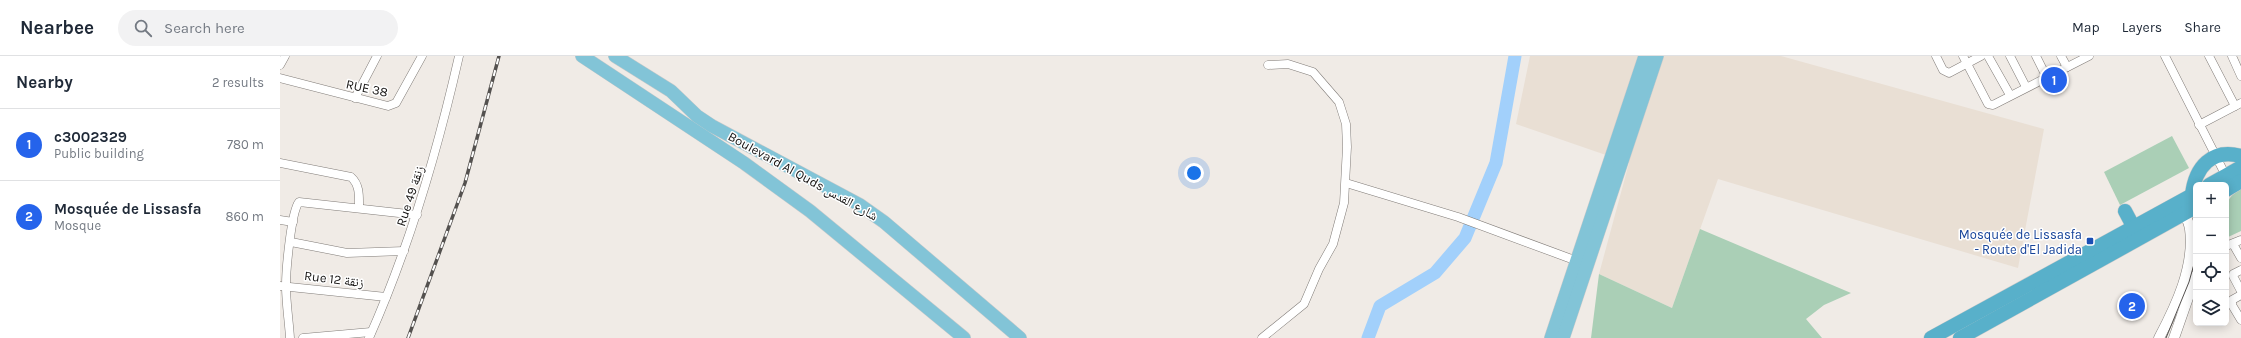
<!DOCTYPE html>
<html lang="en">
<head>
<meta charset="utf-8">
<style>
	:root { --surface:#fff; --page:#f2f2f3; --text:#1f2937; --muted:#747a83; --line:#e0e1e3; --accent:#2563eb }
	body { margin:0; font-family:Karla,"Noto Naskh Arabic",sans-serif; background:var(--page); color:var(--text) }
	.controls { position:absolute; right:12px; bottom:12px; display:grid; overflow:hidden; border-radius:6px; box-shadow:0 2px 10px #0003 }
	.controls button { width:36px; height:36px; display:grid; place-items:center; padding:0; border:0; border-bottom:1px solid var(--line); background:var(--surface); color:var(--text); font:20px sans-serif }
	.you { position:absolute; left:914px; top:117px; width:14px; height:14px; margin:-10px; border:3px solid #fff; border-radius:50%; background:#1a73e8; box-shadow:0 0 0 6px #1a73e833 }
	.badge { display:grid; place-items:center; width:26px; height:26px; border-radius:50%; background:var(--accent); color:#fff; font-size:13px; font-weight:700 }
	.pin { position:absolute; translate:-50% -50%; border:2px solid #fff; box-shadow:0 1px 4px #0006 }
	.list { margin:0; padding:0; list-style:none }
	h2 { display:flex; justify-content:space-between; align-items:center; height:52px; margin:0; padding:0 16px; font-size:17px }
	h2 small { font-size:13px; font-weight:400; color:var(--muted) }
	.list li { display:grid; grid-template-columns:26px 1fr auto; gap:12px; align-items:center; box-sizing:border-box; height:72px; padding:0 16px; border-top:1px solid var(--line) }
	.list b { display:block; font-size:15px; white-space:nowrap }
	.list p { margin:0; font-size:13px; white-space:nowrap; color:var(--muted) }
	.list em { font-size:13px; font-style:normal; color:var(--muted) }
	.icon { flex:none; width:22px; height:22px; fill:none; stroke:currentColor; stroke-width:2; stroke-linecap:round; stroke-linejoin:round }
	.map { position:relative; flex:none; width:1961px; height:282px; overflow:hidden }
	header { display:flex; align-items:center; gap:24px; box-sizing:border-box; height:56px; padding:0 20px; background:var(--surface); border-bottom:1px solid var(--line) }
	header strong { font-size:19px }
	nav { display:flex; gap:22px; margin-inline-start:auto; font-size:14px }
	.search { width:280px; height:36px; background:var(--page); display:flex; align-items:center; gap:10px; box-sizing:border-box; padding:0 14px; border-radius:22px; color:var(--muted); font-size:15px }
	main { display:flex }
	aside { flex:1; background:var(--surface) }
	.map>svg:first-child { display:block }
	.built { fill:#e9dfd4 }
	.green { fill:#aacfb6 }
	.lines { fill:none; stroke-linecap:round; stroke-linejoin:round }
	.river { stroke:#a2d0fb; stroke-width:13 }
	.minor-casing { stroke:#817c78; stroke-width:9 }
	.tertiary-casing { stroke:#817c78; stroke-width:11 }
	.primary-casing { stroke:#cbcbcb; stroke-width:14 }
	.trunk-casing { stroke:#cbcbcb; stroke-width:15 }
	.minor { stroke:#fff; stroke-width:8 }
	.tertiary { stroke:#fff; stroke-width:10 }
	.primary { stroke:#82c4d7; stroke-width:13 }
	.trunk { stroke:#58b0ca; stroke-width:14 }
	.tram { stroke:#54514f; stroke-width:1 }
	.rail-casing { stroke:#54514f; stroke-width:3.5 }
	.rail { stroke:#fff; stroke-width:2; stroke-dasharray:6; stroke-linecap:butt }
	.transit-dot { fill:#1a4fb4; stroke:#fff; stroke-width:1.5 }
	.labels { text-anchor:middle; dominant-baseline:central; stroke-width:3; stroke-linejoin:round; paint-order:stroke }
	.street-label { font-size:13px; fill:#141211; stroke:#fff }
	.transit-label { font-size:13px; fill:#164399; stroke:#fff; text-anchor:end }
</style>
</head>
<body>
<header>
<strong>Nearbee</strong>
<div class="search"><svg class="icon" aria-label="search" viewBox="0 0 24 24"><circle cx="10" cy="10" r="6"/><path d="M15 15l6 6"/></svg>Search here</div>
<nav><a>Map</a><a>Layers</a><a>Share</a></nav>
</header>
<main>
<aside>
<h2>Nearby<small>2 results</small></h2>
<ul class="list">
<li><span class="badge">1</span><div><b>c3002329</b><p>Public building</p></div><em>780 m</em></li>
<li><span class="badge">2</span><div><b>Mosquée de Lissasfa</b><p>Mosque</p></div><em>860 m</em></li>
</ul>
</aside>
<div class="map">
<svg width="1961" height="282" viewBox="0 0 1961 282">
	<rect width="100%" height="100%" fill="#f0ebe6"/>
	<path class="built" d="M 1250,0 L 1501,0 L 1764,73 L 1738,212 L 1438,123 L 1392,252 L 1319,218 L 1349,107 L 1236,68 Z"/>
	<g class="green">
		<path d="M 1892,80 L 1909,112 L 1840,149 L 1824,116 Z"/>
		<path d="M 1961,133 L 1961,175 L 1946,182 C 1946,161 1940,144 1961,133 Z"/>
		<path d="M 1420,173 L 1571,237 L 1544,249 L 1526,263 L 1542,282 L 1311,282 L 1319,218 L 1392,252 Z"/>
	</g>
	<g class="lines">
		<path class="river" d="M 1088,282 L 1100,250 L 1155,217 L 1185,182 L 1216,107 L 1235,0"/>
		<defs>
			<g id="minor">
				<path d="M 1656,0 L 1663,14 L 1669,17 L 1701,0"/>
				<path d="M 1683,0 L 1708,48 L 1713,49 L 1809,0"/>
				<path d="M 1708,0 L 1730,39"/>
				<path d="M 1730,0 L 1746,31"/>
				<path d="M 1756,0 L 1767,22"/>
				<path d="M 1781,0 L 1787,11"/>
				<path d="M 1885,0 L 1947,122"/>
				<path d="M 1929,0 L 1955,50"/>
				<path d="M 1952,0 L 1961,20"/>
				<path d="M 0,9 L 5,0"/>
				<path d="M 0,22 L 108,50 L 116,47 L 142,0"/>
				<path d="M 75,42 L 97,0"/>
				<path d="M 1919,69 L 1961,47"/>
				<path d="M 0,107 L 71,121 C 80,129 79,140 79,151"/>
				<path d="M 1066,127 L 1178,161 L 1297,205"/>
				<path d="M 0,164 L 13,166"/>
				<path d="M 11,186 L 67,197 L 124,195"/>
				<path d="M 1953,188 L 1961,202"/>
				<path d="M 1946,190 L 1961,184"/>
				<path d="M 1961,214 L 1953,218 L 1953,220 L 1961,235"/>
				<path d="M 0,230 L 106,241"/>
				<path d="M 1961,239 L 1952,244 L 1952,249 L 1961,264"/>
				<path d="M 10,282 C 9,265 6,247 6,230 C 6,214 11,156 19,146 L 137,159"/>
				<path d="M 23,282 L 91,276"/>
				<path d="M 89,282 C 130,190 157,97 179,0"/>
				<path d="M 982,282 L 1024,248 L 1039,213 L 1053,188 L 1064,147 L 1067,91 L 1066,68 L 1059,46 L 1033,16 L 1008,8 L 988,9"/>
			</g>
			<g id="tertiary">
				<path d="M 1879,282 C 1896,250 1915,210 1910,173 C 1909,166 1905,159 1903,153"/>
				<path d="M 1894,282 L 1916,219"/>
			</g>
			<g id="primary">
				<path d="M 302,0 L 464,107 L 530,155 L 684,282"/>
				<path d="M 335,0 L 391,35 L 417,60 L 432,70 L 580,149 L 604,166 L 740,282"/>
				<path d="M 1271,282 L 1365,0"/>
				<path d="M 1283,282 L 1377,0"/>
			</g>
			<g id="trunk">
				<path d="M 1929,129 L 1961,111"/>
				<path d="M 1946,134 L 1961,125"/>
				<path d="M 1912,139 C 1915,111 1932,92 1961,100"/>
				<path d="M 1845,155 L 1854,172"/>
				<path d="M 1651,282 L 1916,137"/>
				<path d="M 1680,282 L 1916,151"/>
			</g>
		</defs>
		<use href="#minor" class="minor-casing"/>
		<use href="#tertiary" class="tertiary-casing"/>
		<use href="#primary" class="primary-casing"/>
		<use href="#trunk" class="trunk-casing"/>
		<use href="#minor" class="minor"/>
		<use href="#tertiary" class="tertiary"/>
		<use href="#primary" class="primary"/>
		<use href="#trunk" class="trunk"/>
		<path class="tram" d="M 1886,282 L 1909,226 L 1916,201"/>
		<defs>
			<path id="rail" d="M 128,282 L 185,127 L 219,0"/>
		</defs>
		<use href="#rail" class="rail-casing"/>
		<use href="#rail" class="rail"/>
	</g>
	<rect class="transit-dot" x="1806" y="181" width="8" height="8" rx="2"/>
	<g class="labels">
		<g class="street-label">
			<text transform="translate(87 32) rotate(12)">RUE 38</text>
			<text transform="translate(523 120) rotate(29)">Boulevard Al Quds شارع القدس</text>
			<text transform="translate(130 140) rotate(-72)">Rue 49 زنقة</text>
			<text transform="translate(54 223) rotate(7)">Rue 12 زنقة</text>
		</g>
		<g class="transit-label">
			<text x="1802" y="178">Mosquée de Lissasfa<tspan x="1802" dy="15">- Route d'El Jadida</tspan></text>
		</g>
	</g>
</svg>
<div class="controls">
<button>+</button>
<button>−</button>
<button><svg class="icon" aria-label="locate" viewBox="0 0 24 24"><circle cx="12" cy="12" r="6"/><path d="M12 2v4M12 18v4M2 12h4M18 12h4"/></svg></button>
<button><svg class="icon" aria-label="layers" viewBox="0 0 24 24"><path d="M12 4l9 5-9 5-9-5zM3 14l9 5 9-5"/></svg></button>
</div>
<div class="you"></div>
<div class="pin badge" style="left:1774px;top:24px">1</div>
<div class="pin badge" style="left:1852px;top:250px">2</div>
</div>
</main>
</body>
</html>
